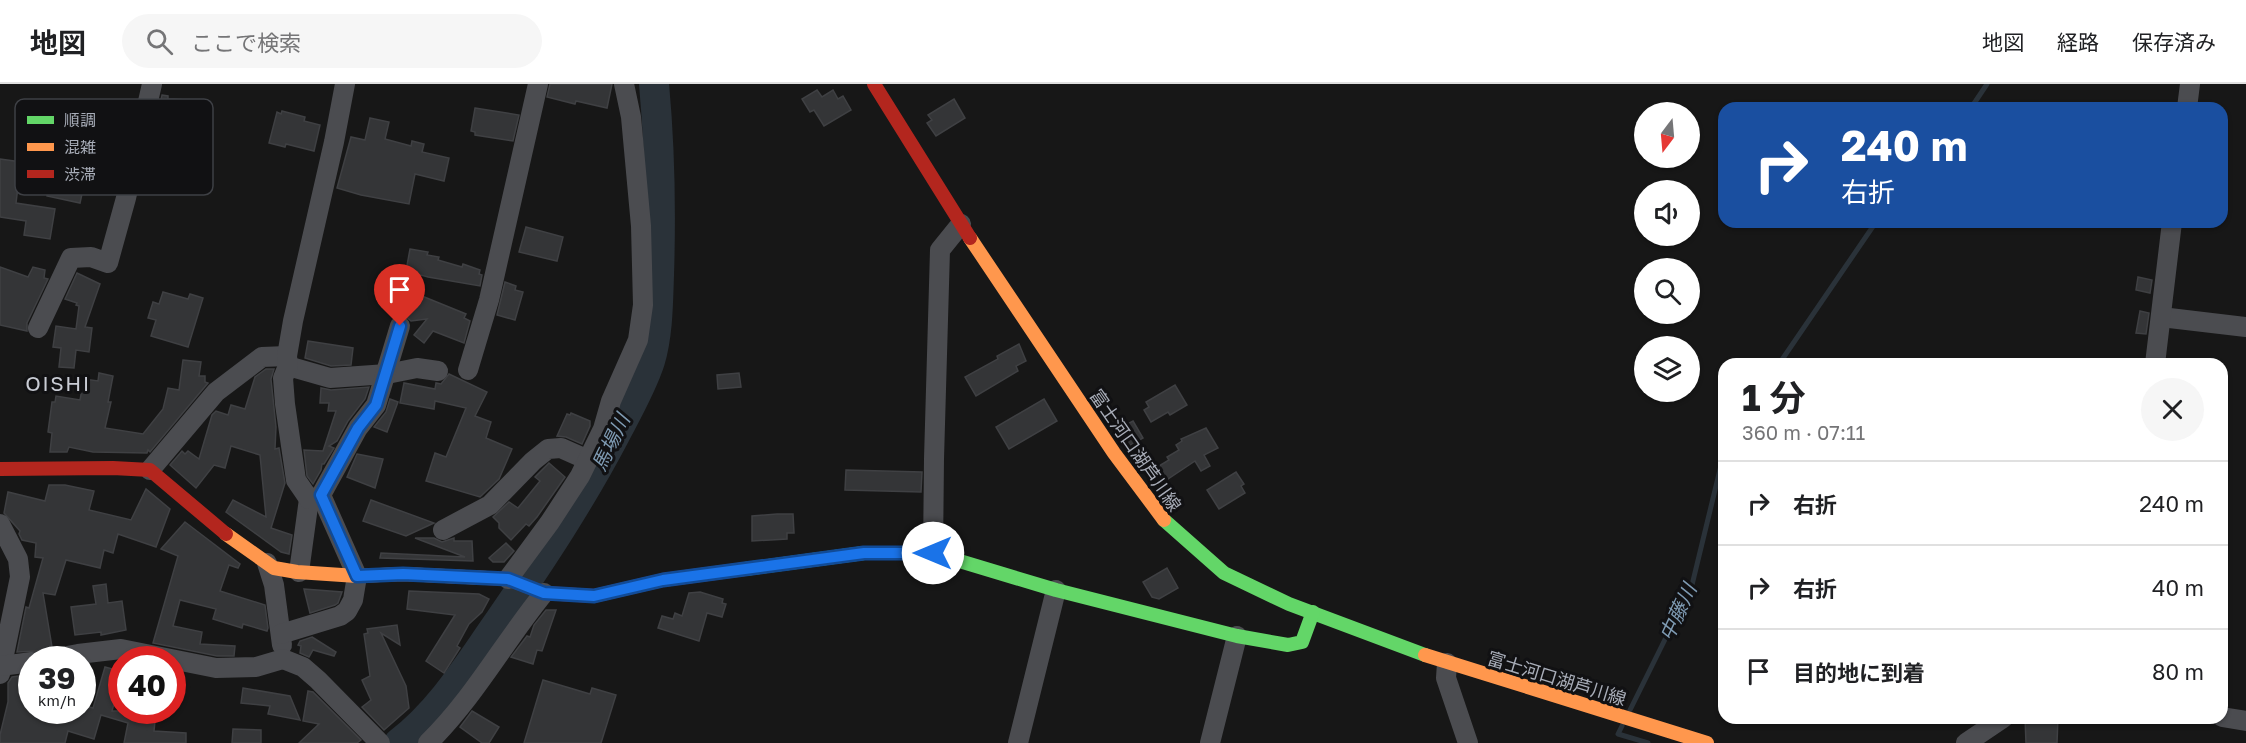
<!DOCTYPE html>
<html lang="ja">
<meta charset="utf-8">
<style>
:root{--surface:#fff;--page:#f6f6f6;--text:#202124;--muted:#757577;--line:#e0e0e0}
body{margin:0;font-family:"Golos Text","Noto Sans JP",sans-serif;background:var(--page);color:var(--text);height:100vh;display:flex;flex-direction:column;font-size:22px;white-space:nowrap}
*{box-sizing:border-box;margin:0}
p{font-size:20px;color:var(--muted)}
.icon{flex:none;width:33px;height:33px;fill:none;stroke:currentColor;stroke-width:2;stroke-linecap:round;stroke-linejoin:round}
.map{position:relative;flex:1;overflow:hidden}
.panel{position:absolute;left:1718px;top:274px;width:510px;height:366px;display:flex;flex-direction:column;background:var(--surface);border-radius:18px;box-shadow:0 2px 4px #0004}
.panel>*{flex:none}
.hud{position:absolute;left:1718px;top:18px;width:510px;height:126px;border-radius:18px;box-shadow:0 2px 4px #0004;background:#1a4fa0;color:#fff;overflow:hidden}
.needle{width:39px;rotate:196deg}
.controls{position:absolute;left:1634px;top:18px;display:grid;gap:12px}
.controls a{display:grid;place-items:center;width:66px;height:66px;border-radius:50%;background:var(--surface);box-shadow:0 2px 4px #0004;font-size:30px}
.speed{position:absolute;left:18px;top:562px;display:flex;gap:12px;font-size:30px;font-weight:700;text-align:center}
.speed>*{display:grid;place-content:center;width:78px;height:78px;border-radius:50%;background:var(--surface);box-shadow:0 2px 4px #0004;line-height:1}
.speed small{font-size:15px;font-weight:400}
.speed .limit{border:9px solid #d22;background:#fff;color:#111}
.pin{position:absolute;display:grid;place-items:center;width:51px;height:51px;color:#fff;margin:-62px -26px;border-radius:50% 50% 50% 0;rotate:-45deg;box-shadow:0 0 6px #0007}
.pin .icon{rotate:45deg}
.me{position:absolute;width:66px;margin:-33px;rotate:270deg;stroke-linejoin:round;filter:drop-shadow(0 0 4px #0008)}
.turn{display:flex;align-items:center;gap:21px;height:126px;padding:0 24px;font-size:27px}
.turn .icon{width:78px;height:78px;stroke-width:2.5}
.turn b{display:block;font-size:42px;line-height:51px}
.round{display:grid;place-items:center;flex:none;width:63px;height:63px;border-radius:32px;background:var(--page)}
.headline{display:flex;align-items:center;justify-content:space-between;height:102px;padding:0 24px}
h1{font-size:36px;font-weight:700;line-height:45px}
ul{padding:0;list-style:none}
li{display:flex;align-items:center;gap:18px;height:84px;padding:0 24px;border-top:2px solid var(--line)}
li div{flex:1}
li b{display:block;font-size:22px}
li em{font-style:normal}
header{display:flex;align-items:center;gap:36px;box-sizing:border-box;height:84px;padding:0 30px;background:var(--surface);border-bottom:2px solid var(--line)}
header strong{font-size:28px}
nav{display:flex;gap:33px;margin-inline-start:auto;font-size:21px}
.search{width:420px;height:54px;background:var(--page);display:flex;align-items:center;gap:15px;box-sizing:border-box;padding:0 21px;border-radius:33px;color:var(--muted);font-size:22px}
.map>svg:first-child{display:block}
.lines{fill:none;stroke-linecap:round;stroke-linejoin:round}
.stream{stroke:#2a3239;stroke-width:5}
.river{stroke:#2a3239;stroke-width:30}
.building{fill:#343537;stroke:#3f4043;stroke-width:1.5}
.street{stroke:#4b4c50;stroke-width:20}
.fast{stroke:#63d668;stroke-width:14}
.slow{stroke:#ff974d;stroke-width:14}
.jam{stroke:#b3261e;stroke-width:14}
.route-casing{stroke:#114b97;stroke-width:15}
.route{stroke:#1a73e8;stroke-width:10}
.labels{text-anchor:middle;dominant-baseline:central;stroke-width:6;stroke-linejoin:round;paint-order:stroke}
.street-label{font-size:18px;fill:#a8adb8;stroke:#111113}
.water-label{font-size:20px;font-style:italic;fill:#7f9bb3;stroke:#111113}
.quarter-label{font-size:21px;letter-spacing:1.5px;fill:#c9ccd4;stroke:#111113}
.key{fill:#111113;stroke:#3e4045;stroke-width:1.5}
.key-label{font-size:16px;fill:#a8adb8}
</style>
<header>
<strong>地図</strong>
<div class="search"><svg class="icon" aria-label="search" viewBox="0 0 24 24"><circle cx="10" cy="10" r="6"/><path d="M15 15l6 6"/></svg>ここで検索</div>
<nav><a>地図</a><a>経路</a><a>保存済み</a></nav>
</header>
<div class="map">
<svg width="2246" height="659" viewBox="0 0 2246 659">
<rect width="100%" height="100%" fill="#171717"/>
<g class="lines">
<g class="stream">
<polyline points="1971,24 1987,0"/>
<polyline points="1779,280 1876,138"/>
<polyline points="1630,626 1692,501 1724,369"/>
<polyline points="1622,642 1618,650 1648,659"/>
</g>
<path class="river" d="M399,659C442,626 469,580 500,536C541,476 581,416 615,351C627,328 642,302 650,277C658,250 658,219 659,191C661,127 660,64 654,0"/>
</g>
<g class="building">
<polygon points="550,0 612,0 607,24 576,17 575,20 547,13"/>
<polygon points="817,6 822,13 833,6 838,15 843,12 851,26 824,42 814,26 810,28 802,15"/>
<polygon points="162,11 168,12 168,15 187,16 186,36 157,34"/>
<polygon points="954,15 965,34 936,52 927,39 932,36 928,31"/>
<polygon points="475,24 519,31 513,57 475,51 475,48 471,47"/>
<polygon points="282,27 305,33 304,37 320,41 314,67 286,60 285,63 269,59 277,28 281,30"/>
<polygon points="370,34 389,38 385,55 411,62 412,57 424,60 422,68 449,74 444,97 415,90 409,120 361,111 337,104 351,53 365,56"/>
<polygon points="0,75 21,78 16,119 55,125 50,155 24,151 26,137 0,133"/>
<polygon points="54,82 67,85 65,92 85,96 80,119 47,112"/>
<polygon points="526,143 563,153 557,177 519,168"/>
<polygon points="410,165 428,168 427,171 439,173 438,176 462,183 463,180 480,186 479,190 482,191 480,202 428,193 406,187"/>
<polygon points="0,183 28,193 33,183 45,186 44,194 48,195 27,239 27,247 0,241"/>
<polygon points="77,189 100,200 85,243 92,244 89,268 76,266 74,284 59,283 61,264 53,263 56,242 76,245 79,222 76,221 77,219 65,215"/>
<polygon points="2138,193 2152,196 2150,209 2136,206"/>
<polygon points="505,198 516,202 515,206 523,208 515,236 497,231"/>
<polygon points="163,208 188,215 190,210 203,214 188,263 151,252 156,236 148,234 153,218 159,220"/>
<polygon points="417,210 466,230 464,234 470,237 464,259 433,247 424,259 414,251 427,235 411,237 404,231 395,232 393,218 402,217 402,212"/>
<polygon points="2140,227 2149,229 2146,250 2136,249"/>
<polygon points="308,257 353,264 351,281 331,282 305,274"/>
<polygon points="1019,260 1026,277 1016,282 1018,287 976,312 965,293 998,275 997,272"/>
<polygon points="183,276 201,278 199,292 205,292 205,298 208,299 150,368 148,366 147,369 93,368 69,363 67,368 50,368 52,349 48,348 52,318 55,318 56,312 80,316 84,295 98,297 99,289 113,292 108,318 111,318 105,344 143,350 163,325 168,304 179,306"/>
<polygon points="266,285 274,285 271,295 276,343 275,365 279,364 285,399 271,444 292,451 289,470 281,468 226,428 233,416 266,433 260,371 231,362 225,384 214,381 196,404 170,381 182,367 185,370 188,367 199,375 212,331 216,327 228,331 231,321 245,325 255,293"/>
<polygon points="739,289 741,303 718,305 717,291"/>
<polygon points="449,290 487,308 475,332 491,338 486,354 512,365 499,395 480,413 426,397 435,369 446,373 466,324 435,317 434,325 400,319 404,299 435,305 436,299 441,300"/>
<polygon points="1175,301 1187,321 1170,331 1168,328 1151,338 1144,326 1149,323 1146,318"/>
<polygon points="369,303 365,315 348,337 337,357 329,362 334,364 324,380 322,380 321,386 313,400 307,392 304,366 323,367 336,327 328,327 329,319 320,319 321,304 331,306"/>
<polygon points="390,315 398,318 387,348 374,343 386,328"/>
<polygon points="1044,315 1057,337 1009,365 996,343"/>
<polygon points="571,329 590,337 590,342 582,360 566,353 557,352 567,330 570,331"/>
<polygon points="1133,337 1143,354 1129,362 1118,345"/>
<polygon points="1206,344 1218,364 1204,371 1210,382 1201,387 1195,377 1159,401 1149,388 1169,376 1167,373 1179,366 1176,361 1182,357 1181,355"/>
<polygon points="357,370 383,375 375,404 347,393"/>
<polygon points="549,379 565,393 537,433 529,442 526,440 511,456 499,444 499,439 493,433 509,418 518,424 540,397 535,393"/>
<polygon points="846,386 922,388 921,408 845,406"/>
<polygon points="1236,388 1244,400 1241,402 1245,409 1219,425 1207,406"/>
<polygon points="49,401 65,401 94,407 89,426 131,436 146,405 170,425 156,463 118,450 113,469 104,466 100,484 66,476 55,511 43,509 52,563 37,567 17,568 26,523 29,524 43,474 35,473 36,459 22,456 19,450 20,447 4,429 8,408 45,417"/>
<polygon points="371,416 434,439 406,452 363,437"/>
<polygon points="777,430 793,430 794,449 787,449 787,455 752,457 752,432"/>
<polygon points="185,438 240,480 238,484 229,481 220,507 265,521 268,544 267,547 243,540 242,544 213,535 216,525 180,516 173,542 202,548 200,560 235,562 234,572 217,572 153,559 178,472 161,465"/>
<polygon points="415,454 434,454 442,458 454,454 454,457 472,457 473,477 380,474 381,469 465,473"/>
<polygon points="506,459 514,467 504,478 493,478 489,474"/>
<polygon points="1167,484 1178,504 1159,515 1152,513 1143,498"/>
<polygon points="106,500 108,519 122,517 126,546 101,551 101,548 75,551 71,523 96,520 93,502"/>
<polygon points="304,505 342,508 338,519 335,521 310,529"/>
<polygon points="409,507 479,510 489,515 482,528 469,540 457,562 460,564 444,589 426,577 455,531 407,525"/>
<polygon points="700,508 723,515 722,519 726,520 722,533 707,529 699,557 658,544 662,532 673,535 675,529 682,532 689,509"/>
<polygon points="546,526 556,526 542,567 537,566 533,580 511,573 527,552 530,553 534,541"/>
<polygon points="397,541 400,561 381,549 406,602 409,624 384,646 362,623 371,616 362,596 370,592 364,550 368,549 367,545"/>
<polygon points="312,553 336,568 334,572 313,566 309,573 300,569 301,562 298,561 300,557"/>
<polygon points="105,583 120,587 114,608 117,609 112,627 156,627 154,647 186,649 186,659 124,659 128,639 101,631 94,655 68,647 65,659 0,659 0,651 8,618 8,599 12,593 32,590 32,627 82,627 82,621 93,624"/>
<polygon points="543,596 590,610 592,604 616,611 601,659 524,659"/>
<polygon points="243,604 290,612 300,636 268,630 270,622 241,619"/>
<polygon points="308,607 313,608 361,656 357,659 299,659 319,640 303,637"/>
<polygon points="472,627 499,643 489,659 482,659 460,643"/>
<polygon points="2025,634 2058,634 2057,659 2026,659"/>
<polygon points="233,645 261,646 261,659 232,659"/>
</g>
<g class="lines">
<g class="street">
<polyline points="2187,24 2190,0"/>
<polyline points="2161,233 2246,243"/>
<polyline points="38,244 71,174 91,173 108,179 126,114 152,0"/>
<polyline points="2155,280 2172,138"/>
<polyline points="288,282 330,294 387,290 417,284 438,287"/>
<polyline points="468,286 489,216 538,0"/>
<polyline points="150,386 216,308 262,273 287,272"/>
<polyline points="321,411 358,344 376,321 400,242"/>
<polyline points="0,440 18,475 20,493 0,590"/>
<polyline points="443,446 490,421 533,377 548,365 561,364 588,376"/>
<polyline points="933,469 934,375 940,166 961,140"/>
<polyline points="267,479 274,501 282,561"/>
<polyline points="299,488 309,415"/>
<polyline points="508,495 550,438 580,392 603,345 611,317 638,256 643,221 641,142 631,33 624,0"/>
<polyline points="281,550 340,532 347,527 353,516 357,492 321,411 314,415 309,415 296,396 285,320 283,294 288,282 287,272 293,237 334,58 345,0"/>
<polyline points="45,576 78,570 121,565 216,584 256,583 283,575 303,583 318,596 380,659"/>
<polyline points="1447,579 1446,594 1468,659"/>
<polyline points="0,582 32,578"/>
<polyline points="2222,633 2246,637"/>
<path d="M428,659C474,614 504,558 544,509"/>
<polyline points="1018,659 1056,506"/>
<polyline points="1210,659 1237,552"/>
<polyline points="1966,659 2003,634"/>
</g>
<g class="fast">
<polyline points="1164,436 1224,489 1289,520 1425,571"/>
<polyline points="745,485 864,469 933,469 1056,506 1237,552 1288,561 1302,558 1313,528"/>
</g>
<g class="slow">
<polyline points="970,154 1114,369 1164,436"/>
<polyline points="226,450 274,484 297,488 357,492 403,490 487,494"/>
<polyline points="1425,571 1707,659"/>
</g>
<g class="jam">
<polyline points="874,0 970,154"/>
<polyline points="0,385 113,384 150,386 226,450"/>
<polyline points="487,494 508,495 544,509 594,512 663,496 745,485"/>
</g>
</g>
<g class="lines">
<g class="route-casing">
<polyline id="route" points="400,242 376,321 358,344 321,411 357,492 403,490 508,495 544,509 594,512 663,496 864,469 933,469"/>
</g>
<use href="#route" class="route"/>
</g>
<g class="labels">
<g class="street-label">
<text transform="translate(1136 366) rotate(55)">富士河口湖芦川線</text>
<text transform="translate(1557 594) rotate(17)">富士河口湖芦川線</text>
</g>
<g class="water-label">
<text transform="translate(610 358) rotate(-64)">馬場川</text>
<text transform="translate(1677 528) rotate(-65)">中藤川</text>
</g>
<g class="quarter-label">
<text x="58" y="299">OISHI</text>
</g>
</g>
<rect x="15" y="15" width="198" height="96" rx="9" class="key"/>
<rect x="27" y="32" width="27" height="8" fill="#63d668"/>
<rect x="27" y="59" width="27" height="8" fill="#ff974d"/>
<rect x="27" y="86" width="27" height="8" fill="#b3261e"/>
<g class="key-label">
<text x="64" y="42">順調</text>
<text x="64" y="69">混雑</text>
<text x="64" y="96">渋滞</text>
</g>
</svg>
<div class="controls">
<a><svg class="needle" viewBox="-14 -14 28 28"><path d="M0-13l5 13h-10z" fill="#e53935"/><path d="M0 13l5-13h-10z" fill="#757577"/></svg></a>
<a><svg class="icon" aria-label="sound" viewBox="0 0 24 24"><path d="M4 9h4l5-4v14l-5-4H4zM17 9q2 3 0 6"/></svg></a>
<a><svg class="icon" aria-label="search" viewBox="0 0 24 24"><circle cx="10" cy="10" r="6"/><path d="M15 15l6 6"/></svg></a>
<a><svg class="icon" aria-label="layers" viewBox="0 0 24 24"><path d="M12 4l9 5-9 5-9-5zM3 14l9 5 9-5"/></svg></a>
</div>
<div class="speed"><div>39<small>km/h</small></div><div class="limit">40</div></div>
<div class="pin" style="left:400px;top:242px;background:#d93025"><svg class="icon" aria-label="arrive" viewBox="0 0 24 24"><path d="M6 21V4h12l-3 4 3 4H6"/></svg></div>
<svg class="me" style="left:933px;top:469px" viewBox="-20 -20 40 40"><circle r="19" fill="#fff"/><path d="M0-13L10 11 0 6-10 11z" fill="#1a73e8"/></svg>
<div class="hud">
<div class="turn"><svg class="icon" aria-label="right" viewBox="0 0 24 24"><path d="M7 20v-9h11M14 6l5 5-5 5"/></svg><div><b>240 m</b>右折</div></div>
</div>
<section class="panel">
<div class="headline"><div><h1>1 分</h1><p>360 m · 07:11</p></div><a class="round"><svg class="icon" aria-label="close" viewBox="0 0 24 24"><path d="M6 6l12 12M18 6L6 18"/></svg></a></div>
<ul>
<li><svg class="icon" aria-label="right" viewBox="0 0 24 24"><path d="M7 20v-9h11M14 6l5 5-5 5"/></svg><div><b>右折</b></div><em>240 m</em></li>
<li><svg class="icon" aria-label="right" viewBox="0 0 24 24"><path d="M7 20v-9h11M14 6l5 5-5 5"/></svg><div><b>右折</b></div><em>40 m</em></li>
<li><svg class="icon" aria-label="arrive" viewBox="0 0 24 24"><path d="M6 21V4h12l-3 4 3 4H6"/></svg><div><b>目的地に到着</b></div><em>80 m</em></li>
</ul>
</section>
</div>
